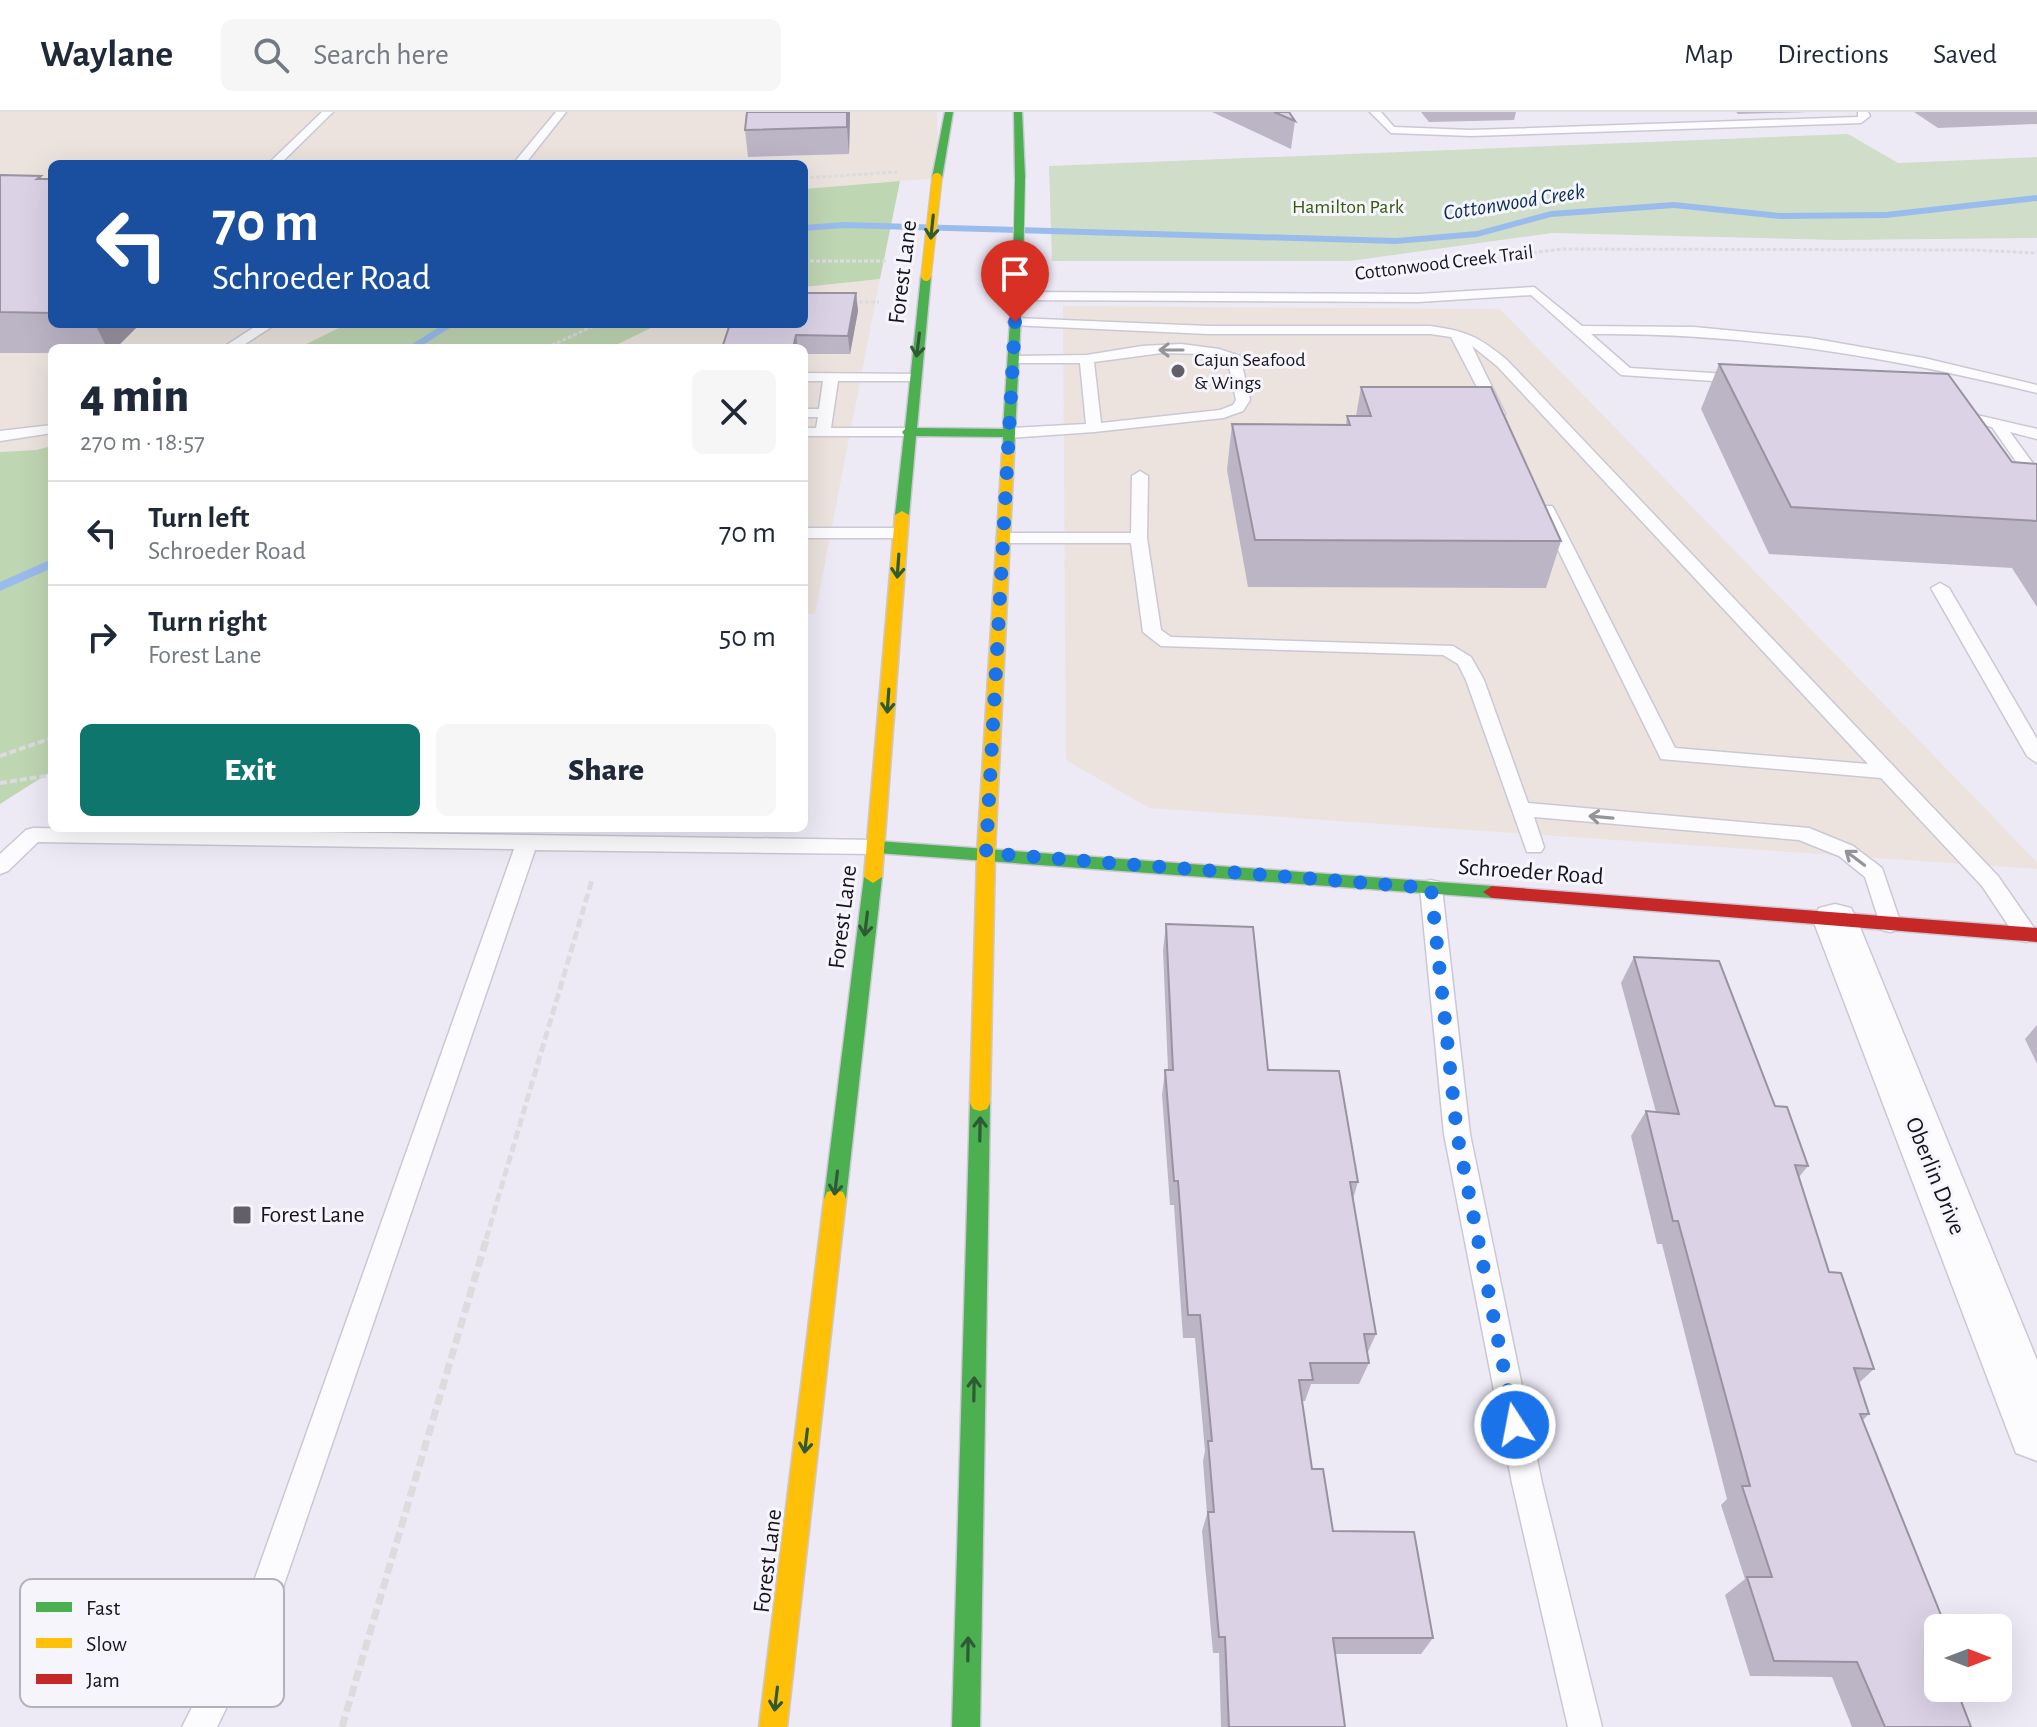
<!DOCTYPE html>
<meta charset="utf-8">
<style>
:root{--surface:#fff;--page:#f6f6f7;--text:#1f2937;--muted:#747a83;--line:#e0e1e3;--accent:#0f766e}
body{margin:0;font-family:"Alegreya Sans",sans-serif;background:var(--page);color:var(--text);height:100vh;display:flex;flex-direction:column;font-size:30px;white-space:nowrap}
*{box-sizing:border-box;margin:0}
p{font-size:26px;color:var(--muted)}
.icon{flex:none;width:44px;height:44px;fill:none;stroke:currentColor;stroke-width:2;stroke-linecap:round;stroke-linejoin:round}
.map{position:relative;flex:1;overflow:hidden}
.sheet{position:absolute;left:48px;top:232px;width:760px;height:488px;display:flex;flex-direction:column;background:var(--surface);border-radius:12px;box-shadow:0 8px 32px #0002}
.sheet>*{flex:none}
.hud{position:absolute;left:48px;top:48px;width:760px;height:168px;border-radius:12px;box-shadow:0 8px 32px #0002;background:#1a4fa0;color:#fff;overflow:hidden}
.needle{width:52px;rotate:90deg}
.controls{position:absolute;left:1924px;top:1502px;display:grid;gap:16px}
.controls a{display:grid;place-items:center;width:88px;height:88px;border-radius:12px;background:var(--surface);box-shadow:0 8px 32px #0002;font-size:40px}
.pin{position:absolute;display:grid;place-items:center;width:68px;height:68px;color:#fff;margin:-82px -34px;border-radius:50% 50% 50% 0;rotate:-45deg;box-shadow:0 0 8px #0007}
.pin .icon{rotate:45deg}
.me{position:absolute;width:88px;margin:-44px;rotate:349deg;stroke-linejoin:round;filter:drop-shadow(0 0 6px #0008)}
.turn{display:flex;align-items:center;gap:28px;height:168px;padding:0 32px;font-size:36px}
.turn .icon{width:104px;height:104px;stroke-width:2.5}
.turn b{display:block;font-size:56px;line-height:68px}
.round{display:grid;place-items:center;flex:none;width:84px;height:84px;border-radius:12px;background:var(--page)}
.overview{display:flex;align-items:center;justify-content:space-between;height:136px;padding:0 32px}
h1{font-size:48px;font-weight:800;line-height:60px}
.action{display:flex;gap:16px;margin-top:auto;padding:16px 32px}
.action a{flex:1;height:92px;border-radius:12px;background:var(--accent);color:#fff;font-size:32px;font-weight:800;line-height:92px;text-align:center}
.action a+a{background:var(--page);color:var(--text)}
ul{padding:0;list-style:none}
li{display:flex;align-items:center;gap:24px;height:104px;padding:0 32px;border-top:2px solid var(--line)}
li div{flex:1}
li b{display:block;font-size:30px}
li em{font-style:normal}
header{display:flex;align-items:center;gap:48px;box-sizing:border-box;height:112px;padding:0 40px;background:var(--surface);border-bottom:2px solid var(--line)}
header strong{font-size:38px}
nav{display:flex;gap:44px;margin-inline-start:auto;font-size:28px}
.search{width:560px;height:72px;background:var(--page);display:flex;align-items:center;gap:20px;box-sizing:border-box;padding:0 28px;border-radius:12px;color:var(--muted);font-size:30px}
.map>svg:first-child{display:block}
.commercial{fill:#ece3de}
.green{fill:#cfddc9}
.forest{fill:#bfd6b3}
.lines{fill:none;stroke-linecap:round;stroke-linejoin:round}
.stream{fill:#9abced;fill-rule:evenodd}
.lane-casing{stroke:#cbc8d4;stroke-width:3}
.street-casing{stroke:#cbc8d4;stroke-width:3}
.fast-casing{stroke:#cbc8d4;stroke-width:3}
.slow-casing{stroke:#cbc8d4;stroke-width:3}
.jam-casing{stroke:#cbc8d4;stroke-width:3}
.path-far3{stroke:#dcdcdf;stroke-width:3;stroke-dasharray:4 2;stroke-linecap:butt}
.path-far2{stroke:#dcdcdf;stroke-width:4;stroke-dasharray:7 3;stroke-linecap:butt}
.path-far1{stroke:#dcdcdf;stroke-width:5;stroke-dasharray:9 4;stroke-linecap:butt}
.path{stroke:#dcdcdf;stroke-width:7;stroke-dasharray:11 5;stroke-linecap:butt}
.lane{fill:#fcfcfe;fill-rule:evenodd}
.street{fill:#fcfcfe;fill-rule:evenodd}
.fast{fill:#4caf50;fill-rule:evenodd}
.slow{fill:#ffc107;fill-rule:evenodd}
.jam{fill:#c62828;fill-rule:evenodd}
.fast-bridge-casing{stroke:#cbc8d4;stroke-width:12;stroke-linecap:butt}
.slow-bridge-casing{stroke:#cbc8d4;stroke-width:12;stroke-linecap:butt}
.fast-bridge{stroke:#4caf50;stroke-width:10}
.slow-bridge{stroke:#ffc107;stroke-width:10}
.wall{fill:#bcb5c6}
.shaded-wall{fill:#9993a1}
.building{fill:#dbd2e6;stroke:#9993a1;stroke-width:2}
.oneway{stroke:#2f5a36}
.oneway2{stroke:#95949a}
.route{stroke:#1a73e8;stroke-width:14;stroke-dasharray:0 25.2}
.poi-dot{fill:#625f6b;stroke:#f6f5fc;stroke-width:3}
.labels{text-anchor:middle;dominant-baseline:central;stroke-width:6;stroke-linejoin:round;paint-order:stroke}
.far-park-label{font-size:20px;fill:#33590c;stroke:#f6f5fc}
.far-street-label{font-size:20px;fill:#171420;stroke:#f6f5fc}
.far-poi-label{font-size:20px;fill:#171420;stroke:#f6f5fc;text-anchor:start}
.far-water-label{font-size:22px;font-style:italic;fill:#092d55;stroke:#f6f5fc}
.street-label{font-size:24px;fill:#171420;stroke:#f6f5fc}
.poi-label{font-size:24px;fill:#171420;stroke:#f6f5fc;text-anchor:start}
.key{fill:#f6f5fc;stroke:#b3b2ba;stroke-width:2}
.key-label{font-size:22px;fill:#171420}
</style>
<header>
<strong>Waylane</strong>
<div class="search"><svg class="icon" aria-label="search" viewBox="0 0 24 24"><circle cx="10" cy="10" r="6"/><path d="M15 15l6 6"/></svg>Search here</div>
<nav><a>Map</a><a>Directions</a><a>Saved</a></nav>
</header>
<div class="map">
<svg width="2037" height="1615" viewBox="0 0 2037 1615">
<rect width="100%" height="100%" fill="#edeaf6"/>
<g class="commercial">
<polygon points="0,0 937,0 938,59 937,66 804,77 804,52 52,52 52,212 347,212 298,236 52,236 52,334 36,338 0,340"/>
<polygon points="880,167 815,502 804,502 804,236 610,236 659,212 804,212 804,175"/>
<polygon points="1063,194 1500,197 2037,750 2037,757 1149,696 1066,648"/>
</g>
<polygon class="green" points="1848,22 1898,51 2037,45 2037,126 1836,128 1552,121 1350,149 1052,149 1049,54"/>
<g class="forest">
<polygon points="900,69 880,167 804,175 804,77"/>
<polygon points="347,212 659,212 610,236 298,236"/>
<polygon points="52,334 52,659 0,692 0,340 36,338"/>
</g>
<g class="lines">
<g class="stream">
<polygon points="2037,83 2037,89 1886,106 1781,107 1674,96 1551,105 1477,125 1396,132 844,116 804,119 804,113 844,110 1396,126 1477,119 1551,99 1674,90 1781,101 1886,100"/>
<polygon points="444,212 456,212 418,236 406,236"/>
<polygon points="52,447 52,456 0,479 0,470"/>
</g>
<g class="lane-casing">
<g id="lane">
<polygon points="322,0 333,0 280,52 268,52"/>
<polygon points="556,0 566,0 525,52 513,52"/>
<polygon points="1370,0 1381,0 1394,15 1471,18 1858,5 1858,0 1868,0 1870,4 1861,11 1471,24 1391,21"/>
<path d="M1534,175L1582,214L1694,215L1810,226L1924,246L2037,273V281C1890,245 1743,220 1591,222L1630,256L1744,263L1751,267L1744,271L1621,263L1531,183L1418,190L1017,188L1010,184L1017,180L1418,182Z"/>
<path d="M1015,206L1208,214H1430C1466,219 1478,224 1507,248L1998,764L2034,816L2037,822L2034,828L2026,830L2018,828L1982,774L1881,666L1661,647L1538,397L1540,394H1552L1554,397L1675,636L1868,652L1497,254L1472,234L1505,302L1503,305L1498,306L1491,302L1451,225L1430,222H1208L1010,213L1008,210Z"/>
<polygon points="259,212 276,212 239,236 222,236"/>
<path d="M1181,232L1219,237L1240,244L1250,288L1243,299L1223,306L1094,320L1009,326L1001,321L1009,316L1086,312L1080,251H1013L1008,250V244L1087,243L1142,234ZM1162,241L1201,242L1228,249L1236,288L1233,293L1220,298L1101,311L1094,250Z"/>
<polygon points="804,261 920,262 922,265 915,269 838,269 831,316 908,316 915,320 908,324 804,324 804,316 816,316 818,305 804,305 804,297 819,297 823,269 804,269"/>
<polygon points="1951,297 2037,317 2037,327 2010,320 2037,357 2037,373 2031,371 1992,315 1946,304 1944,301"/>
<polygon points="52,313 52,321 0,329 0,319"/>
<polygon points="1140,359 1148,364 1147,426 1161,518 1171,525 1453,534 1471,545 1484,568 1528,691 1809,716 1853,734 1882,756 1901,812 1898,818 1890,820 1882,818 1865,765 1839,744 1799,728 1534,705 1544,735 1541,740 1527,740 1466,568 1458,552 1443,543 1161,534 1143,520 1131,431 1004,431 996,426 1004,421 1131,421 1132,364"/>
<polygon points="804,416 900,416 908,421 900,426 804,426"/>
<polygon points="1940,471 1949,476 2037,627 2037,651 2027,644 1931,476"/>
<polygon points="33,716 877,728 884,730 887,735 884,740 877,742 535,738 278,1490 217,1615 182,1615 249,1483 514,737 38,730 8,759 0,762 0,742 26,718"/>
<polygon points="1431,768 1439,770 1442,776 1470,1022 1542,1371 1602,1615 1568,1615 1512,1371 1444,1022 1420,776 1423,770"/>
</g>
</g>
<g class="street-casing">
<polygon id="street" points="1835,792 1851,796 1857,808 2037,1248 2037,1349 2016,1341 2008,1320 1813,808 1819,796"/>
</g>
<g class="fast-casing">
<g id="fast">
<polygon points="945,0 953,0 942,66 937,69 932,66"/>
<polygon points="1014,0 1022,0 1025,65 1020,68 1015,65"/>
<polygon points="926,161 931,164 917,316 1003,317 1013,163 1018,160 1023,163 1014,341 1004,344 1003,325 916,324 909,403 902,407 895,403 904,323 902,320 905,317 921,164"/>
<polygon points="877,729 1492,774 1501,780 1492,786 877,741 868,735"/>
<polygon points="873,759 882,765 846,1087 843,1094 835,1096 827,1094 824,1087 864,765"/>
<polygon points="980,983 987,985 990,991 980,1615 952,1615 970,991 973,985"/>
</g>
</g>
<g class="slow-casing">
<g id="slow">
<polygon points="1008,337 1014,341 995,741 990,991 987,997 980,999 973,997 970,991 977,741 1002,341"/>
<polygon points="902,399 909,403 882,765 873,771 864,765 895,403"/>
<polygon points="835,1078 843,1080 846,1087 787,1615 759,1615 824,1087 827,1080"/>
</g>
</g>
<g class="jam-casing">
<polygon id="jam" points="1492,774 2037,816 2037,830 1492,786 1483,780"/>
</g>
<g class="path-far3">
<polyline points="804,66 897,60"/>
<polyline points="1515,143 1562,137 1973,138 2037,141"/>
<polyline points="804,149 887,149"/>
<polyline points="853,190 879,190"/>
<polyline points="546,236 598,212"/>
</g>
<g class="path-far2">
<polyline points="0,644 52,626"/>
<polyline points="0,671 52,663"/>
</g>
<polyline class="path-far1" points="486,1127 592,768"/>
<polyline class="path" points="342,1615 487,1125"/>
<use href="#lane" class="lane"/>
<use href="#street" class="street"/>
<use href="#fast" class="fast"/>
<use href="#slow" class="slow"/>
<use href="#jam" class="jam"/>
<g class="fast-bridge-casing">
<polyline id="fast-bridge" points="1018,163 1020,65"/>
</g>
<g class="slow-bridge-casing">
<polyline id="slow-bridge" points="926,164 937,66"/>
</g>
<use href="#fast-bridge" class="fast-bridge"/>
<use href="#slow-bridge" class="slow-bridge"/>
</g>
<g class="wall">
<polygon points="747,0 850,0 849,42 748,45 745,18"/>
<polygon points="1212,0 1289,0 1295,9 1291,37"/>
<polygon points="1421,0 1516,0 1514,8 1429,10"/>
<polygon points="1736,0 1810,0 1738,2"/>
<polygon points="1914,0 2037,0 2037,12 1938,16"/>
<polygon points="0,63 41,64 42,67 52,67 52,212 140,212 116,236 52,236 52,241 0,241"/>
<polygon points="856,181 858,199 850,242 804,242 804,236 722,236"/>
<polygon points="1719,252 2012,350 2037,352 2037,495 2012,456 1769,442 1701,297"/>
<polygon points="1361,275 1561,429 1546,476 1248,475 1227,358 1232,312 1346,313 1347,304 1356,304"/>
<polygon points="1166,812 1268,958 1358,1070 1353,1087 1376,1222 1367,1242 1369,1251 1359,1272 1311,1272 1305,1289 1302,1289 1312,1357 1333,1419 1433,1526 1421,1542 1335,1542 1345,1615 1221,1615 1219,1541 1213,1541 1202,1419 1207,1402 1203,1349 1205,1339 1195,1226 1183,1226 1174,1093 1170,1093 1162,983 1165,958 1168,958 1163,838"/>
<polygon points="1634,845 1775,994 1808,1054 1799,1065 1829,1160 1874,1257 1859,1271 1869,1302 1862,1309 1943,1508 1933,1514 1971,1615 1852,1615 1832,1565 1750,1564 1725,1483 1745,1467 1721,1393 1727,1387 1662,1132 1657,1132 1631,1024 1646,999 1656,1000 1621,871"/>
<polygon points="2037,913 2037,952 2025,927"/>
</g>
<g class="shaded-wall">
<polygon points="847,0 850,0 849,42 847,15"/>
<polygon points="856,181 858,199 850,242 848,224"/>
<polygon points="95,212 140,212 116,236 107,236"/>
<polygon points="796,223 798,236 793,236"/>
</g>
<g class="building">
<polygon points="747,0 847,0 847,15 745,18"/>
<polygon points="1274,0 1289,0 1295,9"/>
<polygon points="0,63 41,64 37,67 52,67 52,201 0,200"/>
<polygon points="804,181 856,181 848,224 796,223 793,236 722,236 730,212 804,212"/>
<polygon points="1719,252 1948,262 2012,350 2037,352 2037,409 1791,395"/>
<polygon points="1361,275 1491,275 1561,429 1255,428 1232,312 1350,313 1347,304 1371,304"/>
<polygon points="1166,812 1253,815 1268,958 1339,959 1358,1070 1350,1070 1376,1222 1364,1222 1369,1251 1310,1251 1313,1268 1299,1268 1312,1357 1323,1357 1333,1419 1414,1420 1433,1526 1333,1526 1345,1615 1229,1615 1225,1525 1219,1525 1208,1400 1214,1400 1208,1329 1212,1329 1200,1203 1188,1203 1178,1069 1174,1069 1165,958 1173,958"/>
<polygon points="1634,845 1719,849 1775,994 1787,995 1808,1054 1795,1053 1829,1160 1841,1161 1874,1257 1854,1256 1869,1302 1860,1302 1943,1508 1931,1508 1938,1528 1938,1576 1956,1576 1971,1615 1885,1615 1857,1550 1774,1549 1747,1465 1772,1465 1742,1374 1750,1374 1678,1109 1673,1109 1646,999 1679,1002"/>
</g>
<defs><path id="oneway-shaft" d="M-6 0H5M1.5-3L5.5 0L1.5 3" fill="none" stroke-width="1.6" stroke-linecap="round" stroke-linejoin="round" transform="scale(2)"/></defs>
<g class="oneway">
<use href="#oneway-shaft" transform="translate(932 115) rotate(96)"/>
<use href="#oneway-shaft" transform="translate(918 233) rotate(97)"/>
<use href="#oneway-shaft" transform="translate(898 454) rotate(94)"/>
<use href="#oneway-shaft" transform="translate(888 589) rotate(94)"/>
<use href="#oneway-shaft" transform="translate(866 812) rotate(97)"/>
<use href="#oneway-shaft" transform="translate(980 1017) rotate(-89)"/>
<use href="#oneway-shaft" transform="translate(836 1071) rotate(97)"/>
<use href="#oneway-shaft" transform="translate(974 1277) rotate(-89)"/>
<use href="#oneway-shaft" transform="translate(806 1329) rotate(97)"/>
<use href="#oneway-shaft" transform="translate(968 1537) rotate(-89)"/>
<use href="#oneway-shaft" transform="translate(776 1587) rotate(97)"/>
</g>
<g class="oneway2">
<use href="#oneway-shaft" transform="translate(1171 238) rotate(-180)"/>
<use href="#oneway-shaft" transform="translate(1601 705) rotate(-175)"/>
<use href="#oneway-shaft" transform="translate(1855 746) rotate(-143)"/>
</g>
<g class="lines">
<polyline class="route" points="1015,210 986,741 1431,776 1457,1022 1515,1313"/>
</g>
<g class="poi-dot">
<circle cx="1178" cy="259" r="8"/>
<rect x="232" y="1093" width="20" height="20" rx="4"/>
</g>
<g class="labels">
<g class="far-park-label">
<text x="1348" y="95">Hamilton Park</text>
</g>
<g class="far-street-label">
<text transform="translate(1444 151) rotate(-7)">Cottonwood Creek Trail</text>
</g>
<g class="far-poi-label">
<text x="1194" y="248">Cajun Seafood<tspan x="1194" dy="23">&amp; Wings</tspan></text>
</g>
<g class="far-water-label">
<text transform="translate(1514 90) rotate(-9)">Cottonwood Creek</text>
</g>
<g class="street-label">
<text transform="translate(903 160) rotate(-83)">Forest Lane</text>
<text transform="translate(1531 760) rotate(4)">Schroeder Road</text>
<text transform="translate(843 805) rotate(-83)">Forest Lane</text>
<text transform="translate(1935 1064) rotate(68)">Oberlin Drive</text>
<text transform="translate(768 1449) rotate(-83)">Forest Lane</text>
</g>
<g class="poi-label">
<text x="260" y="1103">Forest Lane</text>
</g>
</g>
<rect x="20" y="1467" width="264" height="128" rx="12" class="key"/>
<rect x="36" y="1490" width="36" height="10" fill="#4caf50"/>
<rect x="36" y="1526" width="36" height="10" fill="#ffc107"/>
<rect x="36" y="1562" width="36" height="10" fill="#c62828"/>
<g class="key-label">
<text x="86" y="1503">Fast</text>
<text x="86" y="1539">Slow</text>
<text x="86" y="1575">Jam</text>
</g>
</svg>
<div class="controls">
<a><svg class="needle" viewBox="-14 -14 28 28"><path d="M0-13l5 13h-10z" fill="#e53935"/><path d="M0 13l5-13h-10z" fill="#747a83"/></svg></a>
</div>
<div class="pin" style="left:1015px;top:210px;background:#d93025"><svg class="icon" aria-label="arrive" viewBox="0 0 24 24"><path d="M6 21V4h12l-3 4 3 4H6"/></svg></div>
<svg class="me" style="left:1515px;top:1313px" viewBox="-20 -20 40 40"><circle r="17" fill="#1a73e8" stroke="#fff" stroke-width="3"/><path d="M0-11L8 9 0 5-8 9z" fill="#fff"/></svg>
<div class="hud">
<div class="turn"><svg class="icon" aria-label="left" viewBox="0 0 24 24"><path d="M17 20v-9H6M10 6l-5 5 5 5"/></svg><div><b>70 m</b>Schroeder Road</div></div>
</div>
<section class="sheet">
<div class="overview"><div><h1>4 min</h1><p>270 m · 18:57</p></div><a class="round"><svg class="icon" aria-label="close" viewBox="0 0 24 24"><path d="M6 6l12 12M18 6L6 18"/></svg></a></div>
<ul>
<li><svg class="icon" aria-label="left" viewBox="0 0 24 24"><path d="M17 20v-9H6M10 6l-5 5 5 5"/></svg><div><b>Turn left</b><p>Schroeder Road</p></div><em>70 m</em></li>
<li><svg class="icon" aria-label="right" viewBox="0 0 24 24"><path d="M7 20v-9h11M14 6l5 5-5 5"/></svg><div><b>Turn right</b><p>Forest Lane</p></div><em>50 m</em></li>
</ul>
<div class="action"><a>Exit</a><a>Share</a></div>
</section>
</div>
